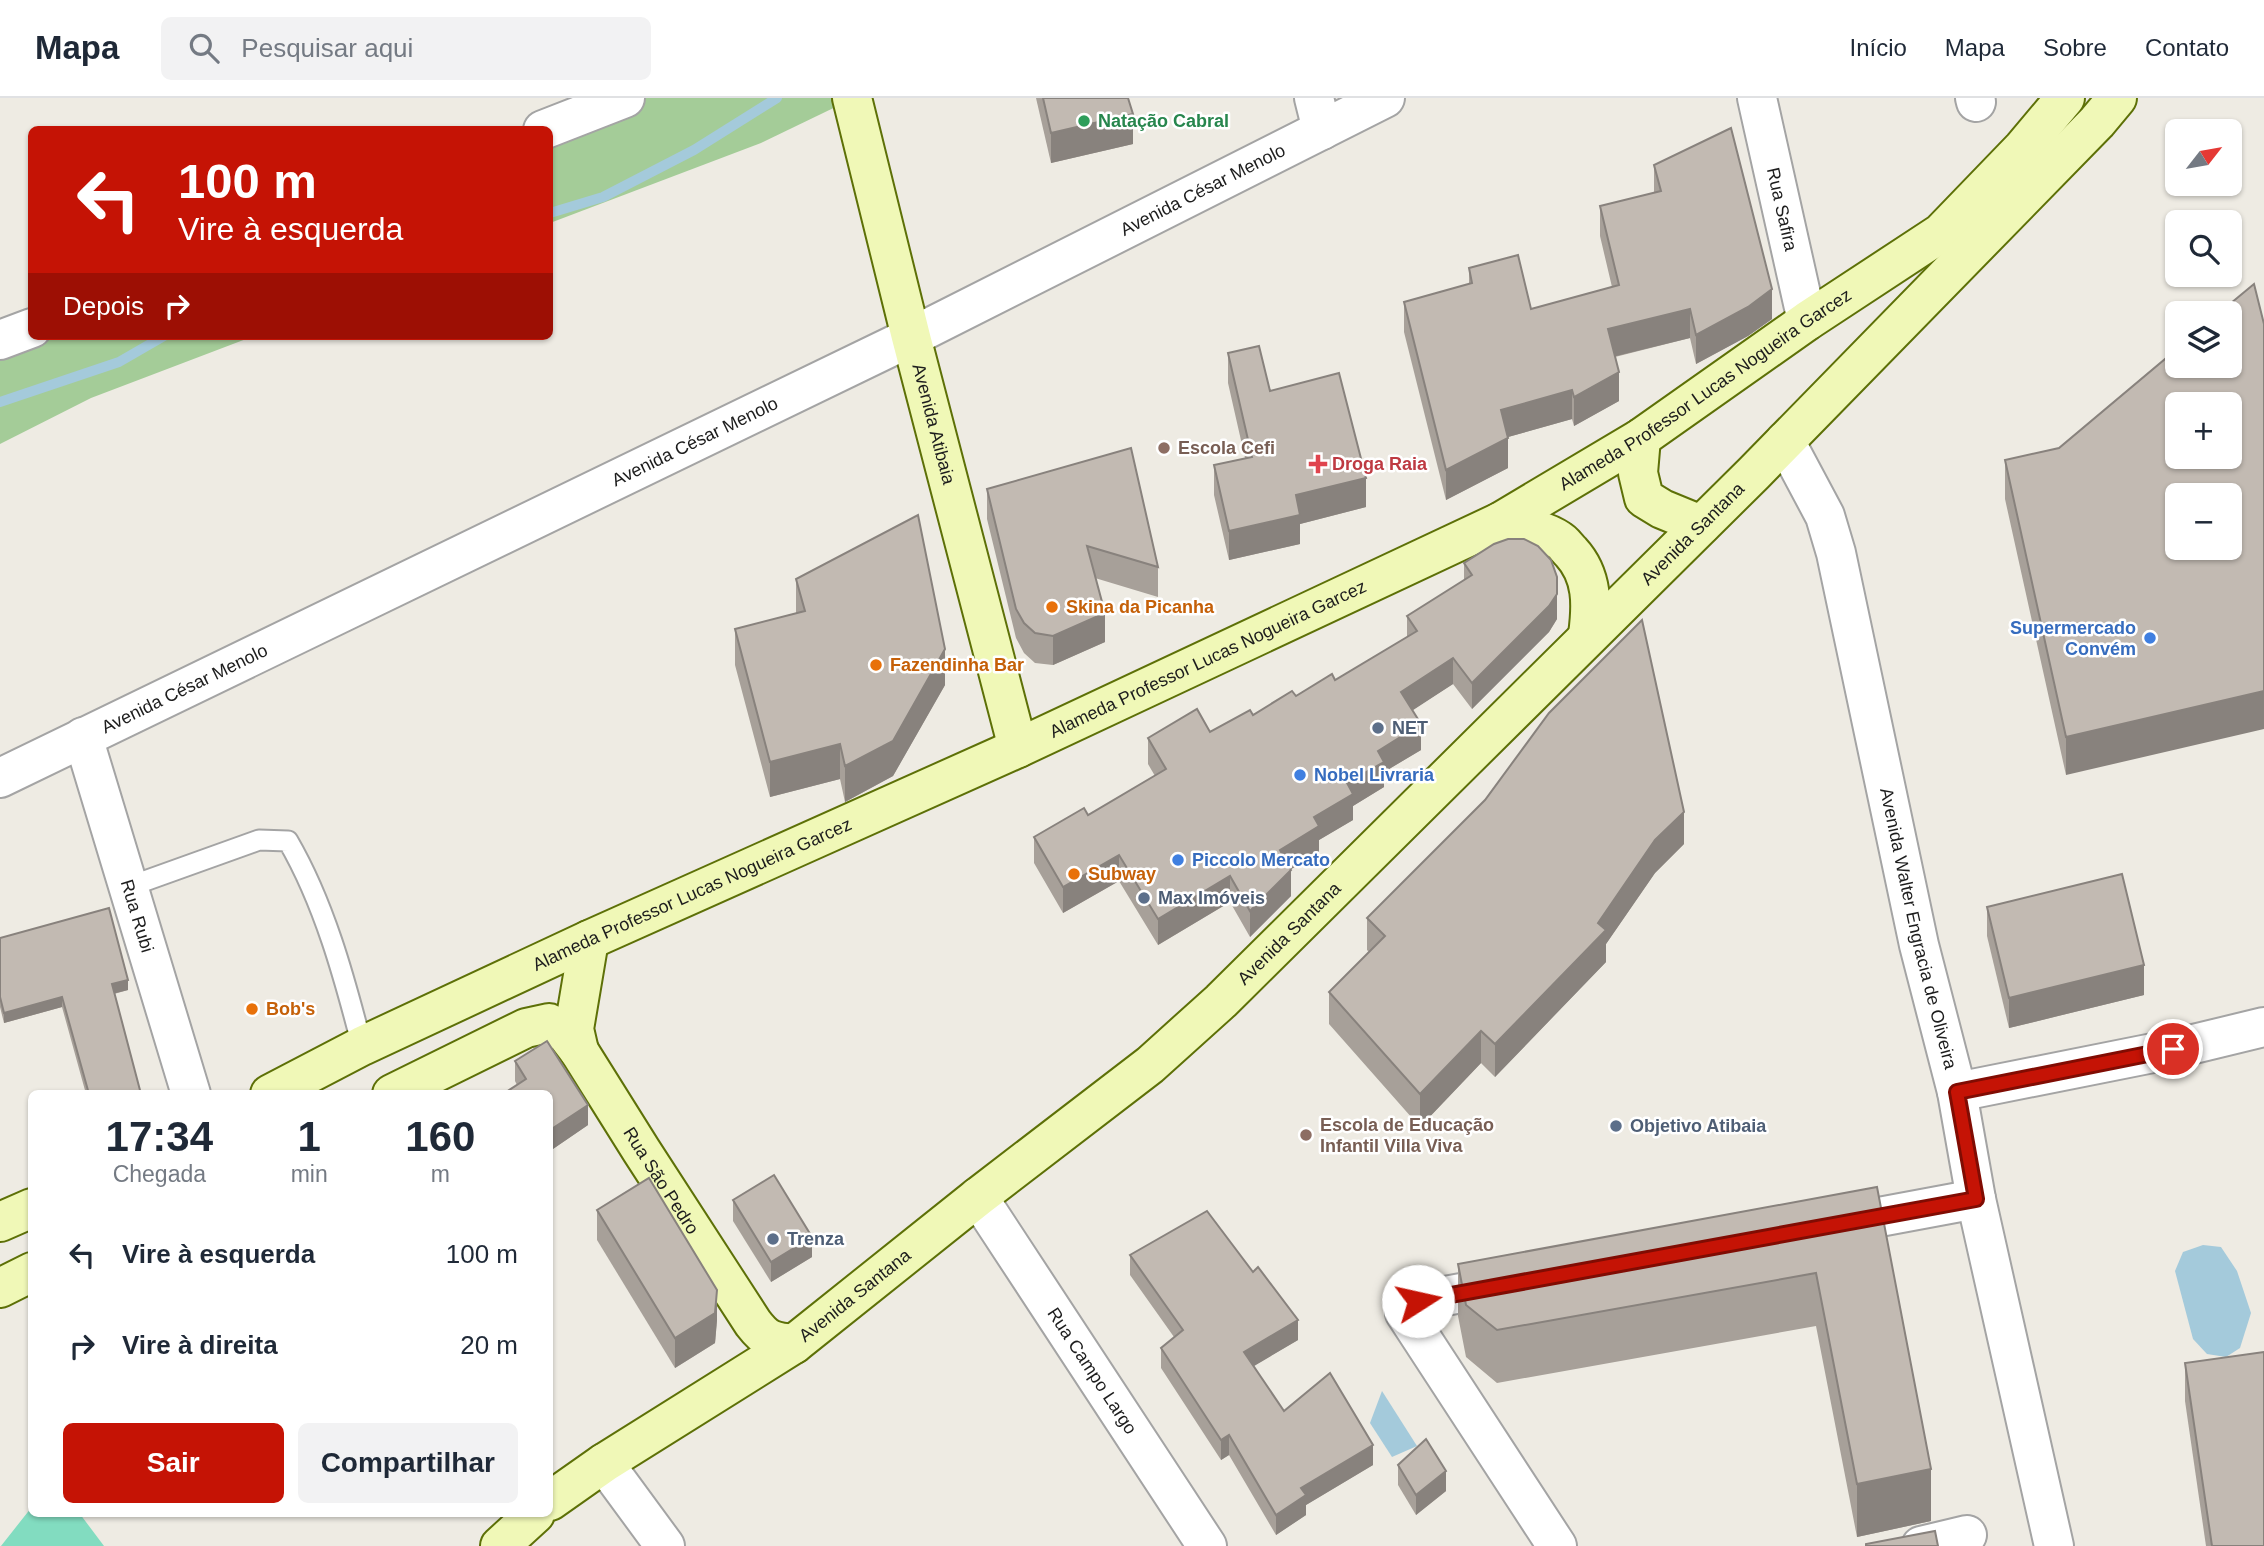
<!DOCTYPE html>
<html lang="pt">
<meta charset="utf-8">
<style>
:root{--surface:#fff;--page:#f2f2f3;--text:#1f2937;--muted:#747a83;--line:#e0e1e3;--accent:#c51305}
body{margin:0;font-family:Arial,sans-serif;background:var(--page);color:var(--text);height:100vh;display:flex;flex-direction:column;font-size:26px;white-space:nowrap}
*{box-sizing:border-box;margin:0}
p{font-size:23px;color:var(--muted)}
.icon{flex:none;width:38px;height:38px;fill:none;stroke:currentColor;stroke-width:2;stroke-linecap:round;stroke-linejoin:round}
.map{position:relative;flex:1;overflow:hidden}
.details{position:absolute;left:28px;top:992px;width:525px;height:427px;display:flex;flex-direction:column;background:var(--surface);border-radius:10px;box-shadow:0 2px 5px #0004}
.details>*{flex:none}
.guide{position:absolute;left:28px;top:28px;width:525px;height:214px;border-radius:10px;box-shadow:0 2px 5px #0004;background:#c51305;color:#fff;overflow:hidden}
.needle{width:46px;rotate:59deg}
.tools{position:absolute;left:2165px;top:21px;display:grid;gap:14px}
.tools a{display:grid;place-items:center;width:77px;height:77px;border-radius:10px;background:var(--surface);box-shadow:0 2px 5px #0004;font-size:35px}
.pin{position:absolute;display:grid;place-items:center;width:60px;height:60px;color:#fff;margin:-30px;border:4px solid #fff;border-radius:50%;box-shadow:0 2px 7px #0007}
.me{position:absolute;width:77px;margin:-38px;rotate:80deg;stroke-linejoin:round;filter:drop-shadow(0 0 5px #0008)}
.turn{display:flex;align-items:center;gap:24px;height:147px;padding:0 35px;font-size:32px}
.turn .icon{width:91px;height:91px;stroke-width:2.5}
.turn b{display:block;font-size:49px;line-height:60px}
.then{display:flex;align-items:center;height:66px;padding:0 35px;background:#0003;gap:14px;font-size:26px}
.eta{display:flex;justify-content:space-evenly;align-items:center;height:119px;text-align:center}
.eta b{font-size:42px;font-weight:700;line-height:49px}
.button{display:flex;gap:14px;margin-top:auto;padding:14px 35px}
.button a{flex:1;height:80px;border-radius:10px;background:var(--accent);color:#fff;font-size:28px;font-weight:700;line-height:80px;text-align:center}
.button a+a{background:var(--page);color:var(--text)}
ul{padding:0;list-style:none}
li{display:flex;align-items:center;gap:21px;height:91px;padding:0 35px}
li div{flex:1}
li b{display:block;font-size:26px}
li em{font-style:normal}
header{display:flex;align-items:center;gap:42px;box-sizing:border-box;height:98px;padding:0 35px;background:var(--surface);border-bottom:2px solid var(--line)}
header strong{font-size:33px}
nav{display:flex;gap:38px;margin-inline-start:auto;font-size:24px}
.search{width:490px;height:63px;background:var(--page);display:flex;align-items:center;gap:18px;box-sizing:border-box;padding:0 24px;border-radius:10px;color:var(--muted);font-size:26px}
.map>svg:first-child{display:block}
.forest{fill:#a4cc98}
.pitch{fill:#82dcc0}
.water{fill:#a4cadb}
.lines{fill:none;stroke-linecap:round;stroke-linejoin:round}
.stream{stroke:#a4cadb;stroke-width:10}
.lane-casing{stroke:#a4a4a4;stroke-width:23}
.street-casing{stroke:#a4a4a4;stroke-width:42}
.secondary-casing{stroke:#5d7007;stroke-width:42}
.lane{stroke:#fff;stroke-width:19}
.street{stroke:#fff;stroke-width:38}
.secondary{stroke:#f0f8b7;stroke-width:38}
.wall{fill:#a7a099}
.shaded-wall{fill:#88827d}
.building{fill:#c2bab2;stroke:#88827d;stroke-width:2;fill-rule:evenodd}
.route-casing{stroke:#800c03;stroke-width:18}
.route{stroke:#c51305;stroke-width:12}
.leisure-dot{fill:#2e9e5b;stroke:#fff;stroke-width:2.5}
.education-dot{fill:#8d6e63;stroke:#fff;stroke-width:2.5}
.health-dot{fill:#e0444e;stroke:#fff;stroke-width:2.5}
.food-dot{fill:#e8710a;stroke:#fff;stroke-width:2.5}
.shop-dot{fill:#3f7fe0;stroke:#fff;stroke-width:2.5}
.service-dot{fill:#5c6f8a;stroke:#fff;stroke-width:2.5}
.labels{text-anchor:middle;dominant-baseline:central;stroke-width:5;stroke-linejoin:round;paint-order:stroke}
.leisure-label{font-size:18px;font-weight:bold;fill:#27864d;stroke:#fff;text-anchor:start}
.street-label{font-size:18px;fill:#1d1d1d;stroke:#fff}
.education-label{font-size:18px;font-weight:bold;fill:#785e54;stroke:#fff;text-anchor:start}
.health-label{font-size:18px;font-weight:bold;fill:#be3a42;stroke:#fff;text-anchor:start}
.food-label{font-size:18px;font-weight:bold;fill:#c56008;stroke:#fff;text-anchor:start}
.shop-label{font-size:18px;font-weight:bold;fill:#366cbe;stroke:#fff;text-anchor:start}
.service-label{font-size:18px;font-weight:bold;fill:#4e5e75;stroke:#fff;text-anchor:start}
</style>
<header>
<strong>Mapa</strong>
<div class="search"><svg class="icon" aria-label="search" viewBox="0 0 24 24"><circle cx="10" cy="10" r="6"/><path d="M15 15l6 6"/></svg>Pesquisar aqui</div>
<nav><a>Início</a><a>Mapa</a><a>Sobre</a><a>Contato</a></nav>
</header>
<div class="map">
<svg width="2264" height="1448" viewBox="0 0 2264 1448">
<rect width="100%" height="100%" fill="#eeebe3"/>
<g class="forest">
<polygon points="632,0 847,0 848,3 761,45 550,125 549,31"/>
<polygon points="32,238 254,238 91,300 0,346 0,242"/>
</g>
<polygon class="pitch" points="31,1410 32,1416 80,1416 104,1448 1,1448"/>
<g class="water">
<polygon points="2203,1147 2221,1149 2237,1173 2251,1215 2240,1250 2226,1259 2207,1256 2193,1241 2175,1173 2183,1154"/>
<polygon points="1382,1293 1417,1348 1392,1359 1370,1325"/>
</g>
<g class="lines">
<g class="stream">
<polyline points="550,115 603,99 694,52 777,0"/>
<polyline points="0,304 119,264 164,238"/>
</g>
<g class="lane-casing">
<path id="lane" d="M128,789L259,742L288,743C324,805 344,878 362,948"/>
</g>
<g class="street-casing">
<g id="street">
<polyline points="1314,0 1322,32"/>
<path id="s1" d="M1757,0L1807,223"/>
<polyline points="1975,0 1976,4"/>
<polyline points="543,32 625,0"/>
<polyline points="0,242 32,230"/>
<path id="s2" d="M1785,343L1825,418L1836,455L1919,847L1957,994L1976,1101L2054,1448"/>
<path id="s3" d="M83,639L191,996"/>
<path id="s4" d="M0,680L911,239L1385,0"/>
<polyline points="1957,994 2173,951 2264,929"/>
<path id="s5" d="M978,1099L1207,1448"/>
<polyline points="1831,1128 1976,1101"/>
<polyline points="1510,1186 1418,1203 1405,1215 1557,1448"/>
<polyline points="604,1365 665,1448"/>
<polyline points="1921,1448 1967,1437"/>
</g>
</g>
<g class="secondary-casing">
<g id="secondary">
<path id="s6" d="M852,0L911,239L1018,650"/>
<polyline points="1641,340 1638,375 1644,400 1662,411 1701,427"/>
<path d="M1500,424C1519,428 1543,431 1559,442C1563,444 1567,450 1571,454C1593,478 1592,507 1588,537"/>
<polyline points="579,953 574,931 589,842"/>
<path id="s7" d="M270,996L362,948L589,842L1018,650L1500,424L1641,340L1807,223L1941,135L2023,50L2065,0"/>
<path id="s8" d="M392,996L526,930L549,925L566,936L579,953L641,1052L753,1225C766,1242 772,1244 794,1246"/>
<polyline points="0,1124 32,1110"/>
<polyline points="0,1190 32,1174"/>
<path id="s9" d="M550,1403L604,1365L794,1246L978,1099L1150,967L1221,903L1754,375L2097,24L2117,0"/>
<polyline points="500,1448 535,1416"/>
</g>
</g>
<use href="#lane" class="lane"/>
<use href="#street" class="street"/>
<use href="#secondary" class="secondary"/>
</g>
<g class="wall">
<polygon points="1036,0 1128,0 1133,46 1051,65"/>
<polygon points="1654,67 1772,221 1748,238 1696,266 1690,240 1615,259 1619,303 1574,328 1572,321 1508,339 1508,370 1446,402 1404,234 1404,204 1469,186 1469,170 1531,211 1612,189 1600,138 1600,108 1654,95"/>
<polygon points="2264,226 2066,677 2005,401 2005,362 2059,350"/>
<polygon points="1228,255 1270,293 1366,409 1300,426 1300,446 1229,462 1214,397 1214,367 1245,360 1228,285"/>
<polygon points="987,391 1158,469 1158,499 1095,480 1105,544 1053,567 1035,565 1024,555 1016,540 987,421"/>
<polygon points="1464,465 1557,521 1549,534 1472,611 1453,586 1412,612 1421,652 1384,674 1384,689 1353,708 1353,722 1319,742 1319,754 1291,771 1291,798 1250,839 1230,804 1158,847 1119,783 1063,815 1034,765 1034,739 1088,717 1155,678 1148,666 1148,640 1210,634 1335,582 1407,539 1407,518 1464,482"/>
<polygon points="796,481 945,587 893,678 845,704 840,681 770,699 735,567 735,531 796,515"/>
<polygon points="1684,746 1655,775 1606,846 1606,864 1495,979 1481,965 1420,1029 1329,926 1329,894 1369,854 1367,852 1367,820"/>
<polygon points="1987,809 2144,897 2009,930 1987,838"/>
<polygon points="0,840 128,892 114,896 141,996 86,996 62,909 4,925 0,909"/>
<polygon points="515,963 588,1027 550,1053 550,996 517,987 515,983"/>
<polygon points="1877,1089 1931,1423 1857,1439 1816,1228 1497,1285 1466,1259 1458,1218 1458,1166"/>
<polygon points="733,1102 812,1159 771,1184 733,1123"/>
<polygon points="597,1112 717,1222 715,1245 675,1270 597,1142"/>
<polygon points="1130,1157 1298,1242 1253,1268 1284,1313 1373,1367 1306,1407 1306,1417 1276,1437 1229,1357 1221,1362 1161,1270 1161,1250 1174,1239 1130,1177"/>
<polygon points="2185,1265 2264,1448 2206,1448 2185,1303"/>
<polygon points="1398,1367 1446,1393 1416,1417 1398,1387"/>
</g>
<g class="shaded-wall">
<polygon points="1133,16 1133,46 1051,65 1051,35"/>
<polygon points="1772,191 1772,221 1748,238 1696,266 1696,237"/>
<polygon points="1690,211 1690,240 1608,260 1608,231"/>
<polygon points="1619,274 1619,303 1574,328 1574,299"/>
<polygon points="1572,292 1572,321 1501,341 1501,312"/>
<polygon points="1508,340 1508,370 1446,402 1446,372"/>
<polygon points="1366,380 1366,409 1300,426 1300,446 1229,462 1229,433 1296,397"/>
<polygon points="1557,479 1557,521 1549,534 1472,611 1472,585"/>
<polygon points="1105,515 1105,544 1053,567 1053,538"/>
<polygon points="945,551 945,587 893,678 845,704 845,668"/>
<polygon points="1453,560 1453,586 1401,620 1401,594"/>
<polygon points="2264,593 2264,631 2066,677 2066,639"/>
<polygon points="1421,626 1421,652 1384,674 1384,689 1353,708 1353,722 1319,742 1319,754 1280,778 1280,752 1314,719 1378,653"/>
<polygon points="840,646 840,681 770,699 770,664"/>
<polygon points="1684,714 1684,746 1655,775 1606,846 1606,864 1495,979 1495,946 1598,825 1655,742"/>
<polygon points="1119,757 1119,783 1063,815 1063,789"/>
<polygon points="1291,772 1291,798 1250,839 1250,813"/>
<polygon points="1230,778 1230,804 1158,847 1158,821"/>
<polygon points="2144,867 2144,897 2009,930 2009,900"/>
<polygon points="128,882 128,892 112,896 112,886"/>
<polygon points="62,899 62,909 4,925 4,915"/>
<polygon points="1481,933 1481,965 1420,1029 1420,996"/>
<polygon points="588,1007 588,1027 550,1053 550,1032"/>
<polygon points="812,1139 812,1159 771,1184 771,1164"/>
<polygon points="717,1192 717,1222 715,1245 675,1270 675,1240"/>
<polygon points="1298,1222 1298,1242 1244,1274 1244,1254"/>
<polygon points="1229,1337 1229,1357 1221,1362 1221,1342"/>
<polygon points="1373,1347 1373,1367 1306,1407 1306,1417 1276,1437 1276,1417 1301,1390"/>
<polygon points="1931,1371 1931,1423 1857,1439 1857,1386"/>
<polygon points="1446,1373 1446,1393 1416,1417 1416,1397"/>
</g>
<g class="building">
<polygon points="1043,0 1128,0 1133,16 1051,35"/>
<polygon points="1731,30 1772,191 1748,209 1696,237 1690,211 1608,231 1619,274 1574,299 1572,292 1501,312 1508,340 1446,372 1404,204 1472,185 1469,170 1518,157 1531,211 1619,187 1600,108 1661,93 1654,67"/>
<path d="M2254,186L2264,226V593L2066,639L2005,362L2059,350L2177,251V268H2230V215H2219ZM2177,306H2230V359H2177ZM2177,397H2230V450H2177Z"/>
<polygon points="1259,248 1270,293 1339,275 1366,380 1296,397 1300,417 1229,433 1214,367 1252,359 1228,255"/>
<polygon points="1131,350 1158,469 1087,448 1105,515 1053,538 1035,535 1024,525 1016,511 987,391"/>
<polygon points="918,417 945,551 893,643 845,668 840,646 770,664 735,531 805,513 796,481"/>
<polygon points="1508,441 1524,441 1538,448 1551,462 1557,479 1557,496 1549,508 1472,585 1453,560 1401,594 1421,626 1378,653 1384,664 1347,685 1353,696 1314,719 1319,728 1280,752 1291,772 1250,813 1230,778 1158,821 1119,757 1063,789 1034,739 1084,710 1088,717 1166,671 1148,640 1197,611 1210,634 1250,612 1253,617 1292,593 1296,598 1332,576 1335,582 1417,533 1407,518 1472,477 1464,465 1494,446"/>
<polygon points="1642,522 1684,714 1655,742 1598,825 1606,832 1495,946 1481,933 1420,996 1329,894 1385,838 1367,820 1485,702 1549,615"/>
<polygon points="2122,776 2144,867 2009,900 1987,809"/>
<polygon points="109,810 128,882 112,886 141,996 89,996 62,899 4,915 0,899 0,840"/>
<polygon points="547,943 588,1007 550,1032 550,996 503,996 526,981 515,963"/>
<polygon points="774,1077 812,1139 771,1164 733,1102"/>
<polygon points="649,1080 717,1192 715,1215 675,1240 597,1112"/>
<polygon points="1877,1089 1931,1371 1857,1386 1816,1175 1497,1232 1466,1207 1458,1166"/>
<polygon points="1207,1113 1253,1174 1258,1169 1298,1222 1244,1254 1284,1313 1330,1275 1373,1347 1301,1390 1306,1397 1276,1417 1229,1337 1221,1342 1161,1250 1183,1232 1130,1157"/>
<polygon points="2264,1254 2264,1448 2212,1448 2185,1265"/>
<polygon points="1426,1341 1446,1373 1416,1397 1398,1367"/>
<polygon points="1935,1433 1938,1448 1866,1448 1866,1446"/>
</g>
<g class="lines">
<g class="route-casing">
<polyline id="route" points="1418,1203 1976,1101 1957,994 2173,951"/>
</g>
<use href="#route" class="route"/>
</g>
<circle class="leisure-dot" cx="1084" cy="23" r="7"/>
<g class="education-dot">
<circle cx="1164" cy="350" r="7"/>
<circle cx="1306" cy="1037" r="7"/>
</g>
<path class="health-dot" d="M1314.5 355.5h7v7h7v7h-7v7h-7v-7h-7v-7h7z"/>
<g class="food-dot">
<circle cx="1052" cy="509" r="7"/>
<circle cx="876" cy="567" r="7"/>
<circle cx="1074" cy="776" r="7"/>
<circle cx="252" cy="911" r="7"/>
</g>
<g class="shop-dot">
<circle cx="2150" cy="540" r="7"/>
<circle cx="1300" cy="677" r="7"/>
<circle cx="1178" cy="762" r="7"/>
</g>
<g class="service-dot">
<circle cx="1378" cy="630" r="7"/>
<circle cx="1144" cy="800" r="7"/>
<circle cx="1616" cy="1028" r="7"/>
<circle cx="773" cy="1141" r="7"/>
</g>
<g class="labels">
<g class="leisure-label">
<text x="1098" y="23">Natação Cabral</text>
</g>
<g class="street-label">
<text stroke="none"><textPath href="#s4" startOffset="1339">Avenida César Menolo</textPath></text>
<text stroke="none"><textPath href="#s1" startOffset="114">Rua Safira</textPath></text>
<text stroke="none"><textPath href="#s7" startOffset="1601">Alameda Professor Lucas Nogueira Garcez</textPath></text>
<text stroke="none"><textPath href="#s6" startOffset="336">Avenida Atibaia</textPath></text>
<text stroke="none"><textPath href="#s4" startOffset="772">Avenida César Menolo</textPath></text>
<text stroke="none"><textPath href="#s9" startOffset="1502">Avenida Santana</textPath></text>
<text stroke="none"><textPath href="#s7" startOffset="1034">Alameda Professor Lucas Nogueira Garcez</textPath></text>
<text stroke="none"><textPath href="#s4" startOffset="205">Avenida César Menolo</textPath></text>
<text stroke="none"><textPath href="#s7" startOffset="467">Alameda Professor Lucas Nogueira Garcez</textPath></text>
<text stroke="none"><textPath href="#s3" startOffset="187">Rua Rubi</textPath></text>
<text stroke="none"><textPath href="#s2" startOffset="508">Avenida Walter Engracia de Oliveira</textPath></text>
<text stroke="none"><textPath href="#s9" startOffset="934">Avenida Santana</textPath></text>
<text stroke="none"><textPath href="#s8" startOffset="368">Rua São Pedro</textPath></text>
<text stroke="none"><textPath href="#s9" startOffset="368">Avenida Santana</textPath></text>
<text stroke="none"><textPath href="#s5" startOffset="208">Rua Campo Largo</textPath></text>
</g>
<g class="education-label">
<text x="1178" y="350">Escola Cefi</text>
<text x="1320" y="1027">Escola de Educação<tspan x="1320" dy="21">Infantil Villa Viva</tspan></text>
</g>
<g class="health-label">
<text x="1332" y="366">Droga Raia</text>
</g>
<g class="food-label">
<text x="1066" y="509">Skina da Picanha</text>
<text x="890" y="567">Fazendinha Bar</text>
<text x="1088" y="776">Subway</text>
<text x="266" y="911">Bob's</text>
</g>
<g class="shop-label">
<text x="2136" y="530" text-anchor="end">Supermercado<tspan x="2136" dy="21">Convém</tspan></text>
<text x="1314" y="677">Nobel Livraria</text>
<text x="1192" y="762">Piccolo Mercato</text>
</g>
<g class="service-label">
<text x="1392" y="630">NET</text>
<text x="1158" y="800">Max Imóveis</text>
<text x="1630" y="1028">Objetivo Atibaia</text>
<text x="787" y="1141">Trenza</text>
</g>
</g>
</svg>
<div class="tools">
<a><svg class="needle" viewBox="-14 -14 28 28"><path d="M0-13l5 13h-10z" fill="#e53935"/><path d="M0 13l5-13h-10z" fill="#747a83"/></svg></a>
<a><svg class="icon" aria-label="search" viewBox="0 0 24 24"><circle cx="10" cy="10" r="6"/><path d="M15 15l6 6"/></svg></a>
<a><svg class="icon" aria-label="layers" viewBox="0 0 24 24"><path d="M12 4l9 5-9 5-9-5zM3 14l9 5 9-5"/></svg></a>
<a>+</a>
<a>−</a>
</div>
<div class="pin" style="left:2173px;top:951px;background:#d93025"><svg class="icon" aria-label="arrive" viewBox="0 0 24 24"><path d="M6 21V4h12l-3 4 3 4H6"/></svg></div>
<svg class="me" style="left:1418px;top:1203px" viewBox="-20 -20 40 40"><circle r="19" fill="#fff"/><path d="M0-13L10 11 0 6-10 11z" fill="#c51305"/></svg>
<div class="guide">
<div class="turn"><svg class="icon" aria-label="left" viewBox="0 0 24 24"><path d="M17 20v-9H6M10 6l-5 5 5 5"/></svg><div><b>100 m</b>Vire à esquerda</div></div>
<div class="then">Depois<svg class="icon" aria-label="right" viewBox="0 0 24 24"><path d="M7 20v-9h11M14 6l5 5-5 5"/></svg></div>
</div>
<section class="details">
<div class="eta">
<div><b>17:34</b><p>Chegada</p></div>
<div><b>1</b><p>min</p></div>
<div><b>160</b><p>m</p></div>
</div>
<ul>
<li><svg class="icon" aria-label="left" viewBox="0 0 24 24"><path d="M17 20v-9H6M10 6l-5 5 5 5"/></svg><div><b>Vire à esquerda</b></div><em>100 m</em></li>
<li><svg class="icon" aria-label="right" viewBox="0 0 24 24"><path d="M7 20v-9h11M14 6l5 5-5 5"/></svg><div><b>Vire à direita</b></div><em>20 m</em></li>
</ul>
<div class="button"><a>Sair</a><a>Compartilhar</a></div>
</section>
</div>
